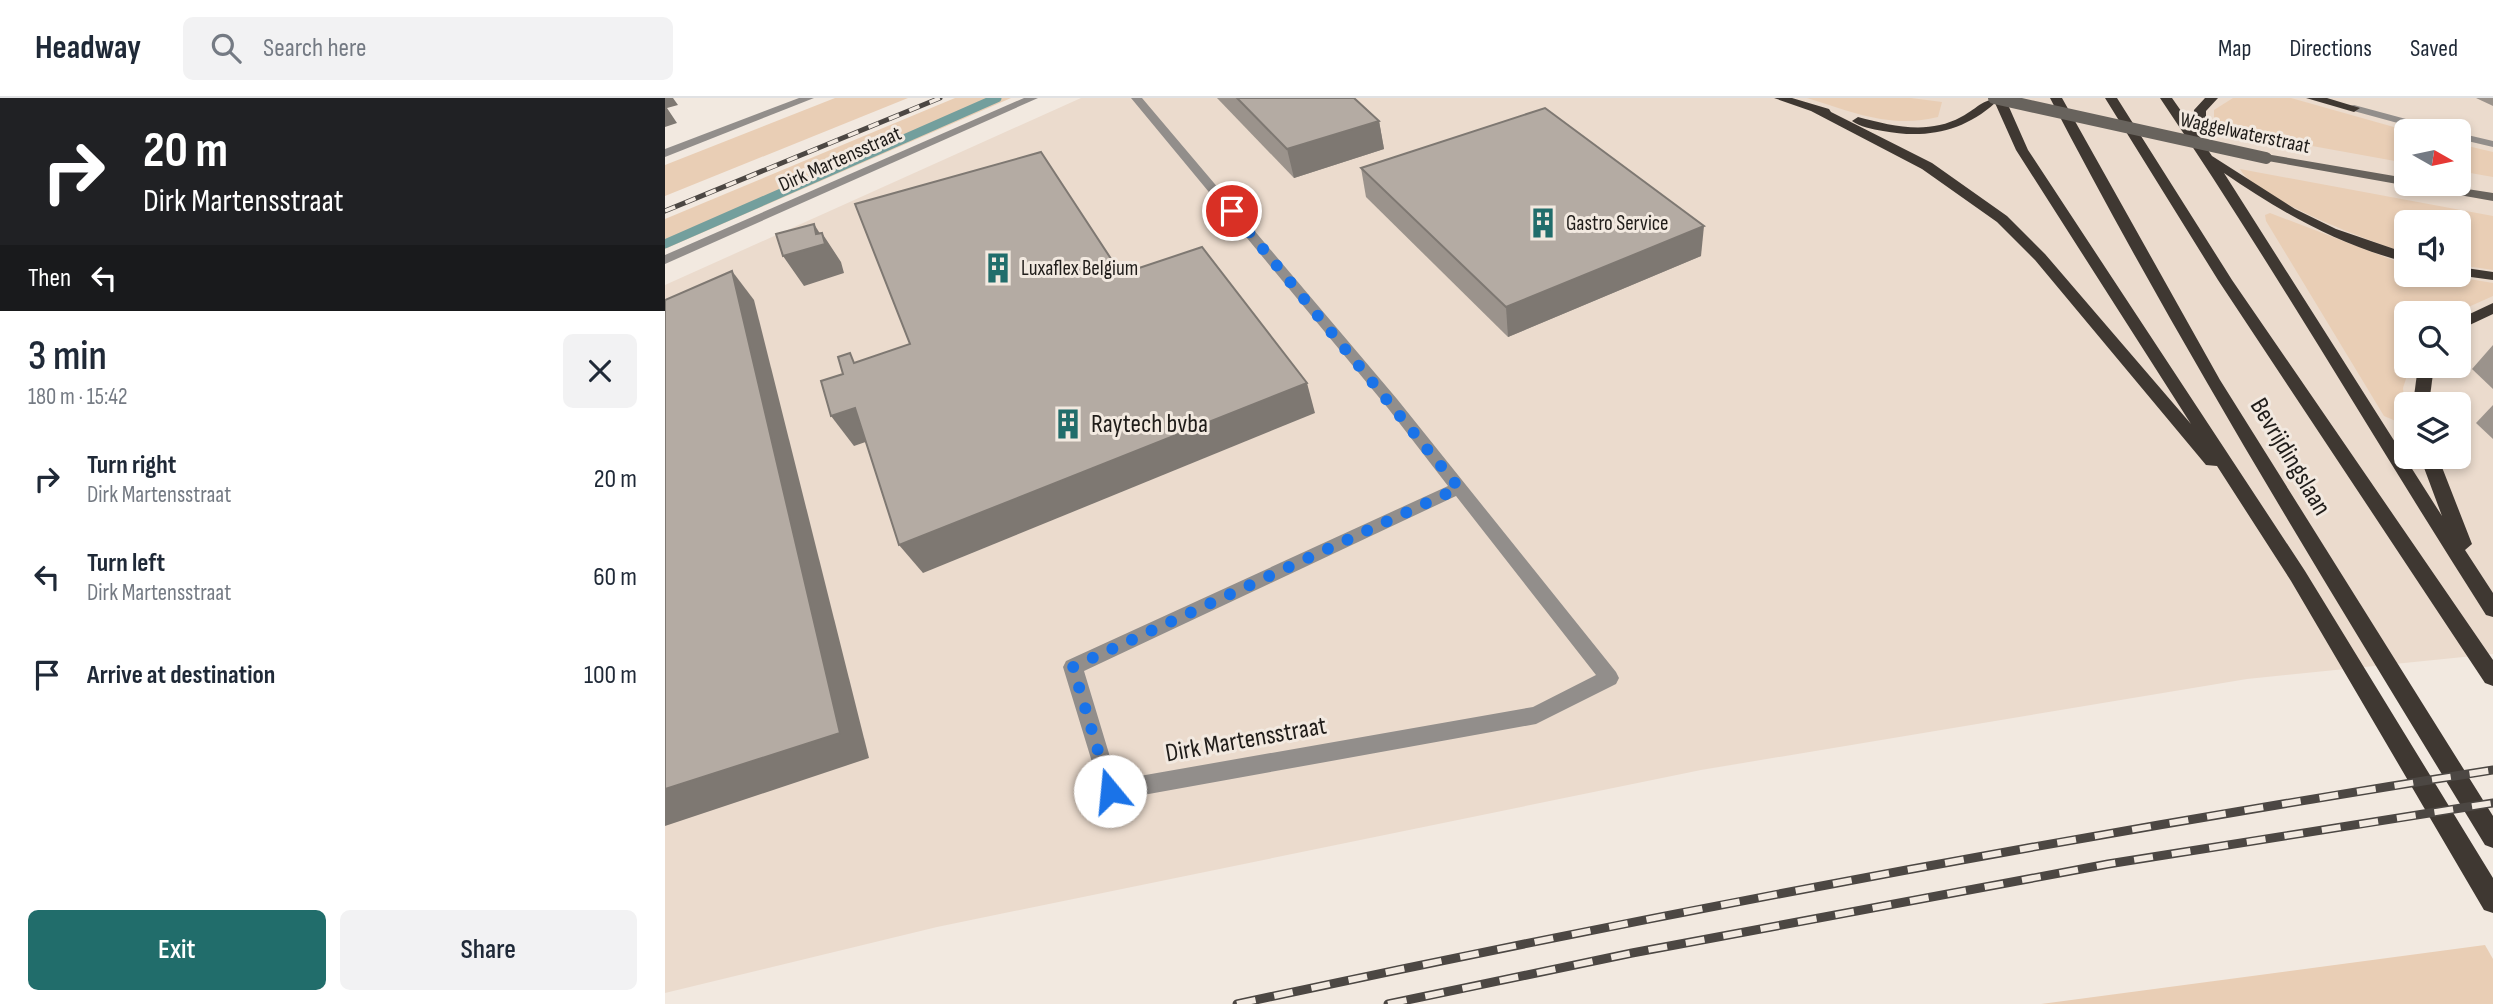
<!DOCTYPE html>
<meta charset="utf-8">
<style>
:root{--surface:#fff;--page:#f2f2f3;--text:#1f2937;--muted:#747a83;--line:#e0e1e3;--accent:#216d6b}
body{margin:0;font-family:"Sofia Sans Condensed",sans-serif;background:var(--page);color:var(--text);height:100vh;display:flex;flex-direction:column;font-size:26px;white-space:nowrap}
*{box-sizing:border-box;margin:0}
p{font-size:23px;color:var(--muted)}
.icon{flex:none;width:38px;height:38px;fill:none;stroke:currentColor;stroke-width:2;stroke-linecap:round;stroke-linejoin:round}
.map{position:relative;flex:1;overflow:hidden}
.side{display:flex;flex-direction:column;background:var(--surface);width:665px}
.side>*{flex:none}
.banner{background:#202124;color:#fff;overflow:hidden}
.needle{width:46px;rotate:99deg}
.buttons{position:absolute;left:1729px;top:21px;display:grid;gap:14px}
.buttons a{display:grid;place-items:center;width:77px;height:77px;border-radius:10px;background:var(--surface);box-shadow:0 4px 10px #0003;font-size:35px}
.pin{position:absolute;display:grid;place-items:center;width:60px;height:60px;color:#fff;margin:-30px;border:4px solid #fff;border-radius:50%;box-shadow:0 2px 7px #0007}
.me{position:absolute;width:77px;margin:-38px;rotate:343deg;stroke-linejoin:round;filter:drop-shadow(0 0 5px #0008)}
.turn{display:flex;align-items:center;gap:24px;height:147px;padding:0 28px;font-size:32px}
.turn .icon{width:91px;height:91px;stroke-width:2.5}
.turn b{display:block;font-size:49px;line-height:60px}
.then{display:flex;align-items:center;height:66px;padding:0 28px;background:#0003;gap:14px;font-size:26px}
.round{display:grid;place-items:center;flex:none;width:74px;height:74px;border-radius:10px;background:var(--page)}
.overview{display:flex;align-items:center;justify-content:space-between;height:119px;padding:0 28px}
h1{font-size:42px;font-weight:600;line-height:52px}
.action{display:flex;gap:14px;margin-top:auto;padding:14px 28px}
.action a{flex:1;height:80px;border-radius:10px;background:var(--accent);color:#fff;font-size:28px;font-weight:600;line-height:80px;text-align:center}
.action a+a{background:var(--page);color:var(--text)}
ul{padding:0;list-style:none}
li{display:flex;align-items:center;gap:21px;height:98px;padding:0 28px}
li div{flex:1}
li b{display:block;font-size:26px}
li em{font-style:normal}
header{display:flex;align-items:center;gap:42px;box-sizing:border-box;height:98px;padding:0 35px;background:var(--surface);border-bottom:2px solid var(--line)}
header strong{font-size:33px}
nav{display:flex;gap:38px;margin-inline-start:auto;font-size:24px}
.search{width:490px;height:63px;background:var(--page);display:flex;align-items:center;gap:18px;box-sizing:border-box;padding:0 24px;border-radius:10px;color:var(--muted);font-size:26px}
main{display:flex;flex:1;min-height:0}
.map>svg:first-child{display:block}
.built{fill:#ebdbcd;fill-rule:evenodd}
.green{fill:#e9ceb5}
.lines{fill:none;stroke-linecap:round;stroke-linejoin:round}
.stream{stroke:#739f9d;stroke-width:9}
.minor{fill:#928e8b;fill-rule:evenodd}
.tertiary{fill:#928e8b;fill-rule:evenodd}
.secondary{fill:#68635d;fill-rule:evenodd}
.trunk{fill:#3f3832;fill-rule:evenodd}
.rail-far1-casing{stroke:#4c4743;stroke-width:5}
.rail-casing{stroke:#4c4743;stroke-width:9}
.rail-far1{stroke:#f2e9e0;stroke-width:3.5;stroke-dasharray:11;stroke-linecap:butt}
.rail{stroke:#f2e9e0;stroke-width:6;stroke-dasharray:19;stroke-linecap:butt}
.secondary-bridge{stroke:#68635d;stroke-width:12}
.wall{fill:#9b938c}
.shaded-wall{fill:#7e7872}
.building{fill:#b4aba3;stroke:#7e7872;stroke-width:2}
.route{stroke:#1a73e8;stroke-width:12;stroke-dasharray:0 21.6}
.labels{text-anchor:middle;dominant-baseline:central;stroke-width:6;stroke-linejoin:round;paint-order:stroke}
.far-street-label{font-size:21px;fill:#1f1c19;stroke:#f2e9e0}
.far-poi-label{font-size:21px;fill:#1f1c19;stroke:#f2e9e0;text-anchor:start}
.poi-label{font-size:26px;fill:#1f1c19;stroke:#f2e9e0;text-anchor:start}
.street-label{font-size:26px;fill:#1f1c19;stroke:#f2e9e0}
</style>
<header>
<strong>Headway</strong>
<div class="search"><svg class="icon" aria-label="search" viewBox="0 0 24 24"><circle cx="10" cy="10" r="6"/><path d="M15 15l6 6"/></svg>Search here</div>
<nav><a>Map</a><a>Directions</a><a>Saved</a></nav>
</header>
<main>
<section class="side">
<div class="banner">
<div class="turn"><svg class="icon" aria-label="right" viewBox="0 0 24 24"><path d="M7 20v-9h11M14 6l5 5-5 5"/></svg><div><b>20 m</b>Dirk Martensstraat</div></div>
<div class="then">Then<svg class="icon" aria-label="left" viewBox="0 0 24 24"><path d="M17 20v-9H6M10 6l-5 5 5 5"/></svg></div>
</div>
<div class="overview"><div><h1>3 min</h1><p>180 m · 15:42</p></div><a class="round"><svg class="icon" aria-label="close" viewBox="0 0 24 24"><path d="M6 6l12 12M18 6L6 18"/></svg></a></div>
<ul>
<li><svg class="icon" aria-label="right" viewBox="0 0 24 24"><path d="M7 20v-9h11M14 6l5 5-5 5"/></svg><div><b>Turn right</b><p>Dirk Martensstraat</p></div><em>20 m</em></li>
<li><svg class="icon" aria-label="left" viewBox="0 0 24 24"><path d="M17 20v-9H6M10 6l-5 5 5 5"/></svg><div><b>Turn left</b><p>Dirk Martensstraat</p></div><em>60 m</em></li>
<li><svg class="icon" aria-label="arrive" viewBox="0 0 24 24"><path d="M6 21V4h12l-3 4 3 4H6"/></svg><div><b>Arrive at destination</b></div><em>100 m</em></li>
</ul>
<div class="action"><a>Exit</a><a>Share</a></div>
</section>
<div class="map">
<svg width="1828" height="906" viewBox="0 0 1828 906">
<rect width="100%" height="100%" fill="#f2e9e0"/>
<path class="built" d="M416,0H1828V556L1582,581L1036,672L272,829L0,895V187ZM1741,33H1794V86H1741ZM1741,124H1794V177H1741ZM1741,215H1794V268H1741ZM1741,306H1794V359H1741Z"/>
<g class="green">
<polygon points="170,0 243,0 0,98 0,67"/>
<polygon points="290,0 346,0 0,151 0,121"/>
<path d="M1142,0H1246L1277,4L1273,19C1226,31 1187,14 1142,0Z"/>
<polygon points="1568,0 1626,0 1743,33 1741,65 1549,30 1549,12"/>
<polygon points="1794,46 1828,54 1828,79 1794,73"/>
<path d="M1575,71L1828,118V172L1794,167V124H1741V155C1707,144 1591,101 1575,71Z"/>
<polygon points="1605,115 1741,167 1741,177 1780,177 1828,185 1828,198 1790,215 1741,215 1741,268 1745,268 1738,290 1741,322 1733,324 1719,318 1601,123 1600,117"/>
<polygon points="1820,847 1828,861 1828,906 1376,906"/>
</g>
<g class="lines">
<polyline class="stream" points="0,146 332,0"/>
<g class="minor">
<polygon points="134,0 149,0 0,59 0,51"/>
<path d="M466,0H477L732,301L951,574L954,580L951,586L871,626L445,703L438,700L398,569L401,563L783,388L722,309ZM791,398L931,577L868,609L452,682L419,573Z"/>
<polygon points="1689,7 1778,31 1780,33 1762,33 1685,12 1685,8"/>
<polygon points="1794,35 1828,43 1828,49 1794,41"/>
</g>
<polygon class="tertiary" points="359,0 373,0 0,166 0,157"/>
<polygon class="secondary" points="1601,56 1741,80 1741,86 1770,86 1828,95 1828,103 1597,62 1595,60"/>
<g class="trunk">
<path d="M1109,0H1127L1164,11L1166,14L1267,65L1342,118L1380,156L1526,326L1351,52L1330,5C1298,34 1260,41 1218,33C1207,31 1195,29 1187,23L1193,19C1227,28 1263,37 1296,19C1315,9 1317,0 1340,0L1363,52L1640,473L1828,780V815L1819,812L1626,483L1552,368L1541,367L1370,162L1332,124L1257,71L1146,13Z"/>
<path d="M1385,0H1397L1555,282L1828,718V750L1820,747C1670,500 1518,256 1385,0Z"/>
<polygon points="1440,0 1452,0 1567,182 1828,562 1828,588 1820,585 1553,182"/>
<path d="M1495,0H1507L1528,30L1529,12L1540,0H1553L1541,13V27L1535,40L1547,58L1630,111L1671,131L1741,155V164C1673,147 1616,114 1559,75L1777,418L1755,359H1773L1807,446L1800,452L1828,495V519L1821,517C1711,345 1609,169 1495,0Z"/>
<polygon points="1641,0 1662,0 1695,10 1689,14"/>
<polygon points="1794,169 1828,174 1828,182 1791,177"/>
<polygon points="1828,205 1828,216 1794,232 1794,221"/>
<polygon points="1753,268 1769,268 1764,306 1748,306"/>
</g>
<g class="rail-far1-casing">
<polyline id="rail-far1" points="0,113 275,0"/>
</g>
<g class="rail-casing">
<g id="rail">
<path d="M572,906C989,816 1407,738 1828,672"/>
<polyline points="723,906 967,855 1443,766 1828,705"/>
</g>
</g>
<use href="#rail-far1" class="rail-far1"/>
<use href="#rail" class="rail"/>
<polyline class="secondary-bridge" points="1329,0 1601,60"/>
</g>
<g class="wall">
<polygon points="552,0 689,0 714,23 719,51 629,80"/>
<polygon points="1811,0 1828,0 1828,8 1826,7"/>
<polygon points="696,70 1036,158 843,239 701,99"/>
<polygon points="1828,247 1828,291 1807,271"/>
<polygon points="1828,307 1828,341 1811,325"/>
</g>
<g class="shaded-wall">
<polygon points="0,0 8,0 13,7 2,10 12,25 0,29"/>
<polygon points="714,23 719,51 629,80 622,51"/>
<polygon points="149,126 159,142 157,135 176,164 179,175 139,188 118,158"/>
<polygon points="1039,128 1036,158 843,239 841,209"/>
<polygon points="67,173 89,202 204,660 0,728 0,691"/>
<polygon points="642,285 650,315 258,475 234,447"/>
<polygon points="190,310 212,340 189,348 166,318"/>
</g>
<g class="building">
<polygon points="572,0 689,0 714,23 622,51"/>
<polygon points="880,10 1039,128 841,209 696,70"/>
<polygon points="376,54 456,176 537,149 642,285 234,447 190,310 166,318 156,283 178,276 173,259 185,255 189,265 245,246 190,106"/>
<polygon points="149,126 151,136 157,135 160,146 118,158 111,136"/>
<polygon points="67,173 175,635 0,691 0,202"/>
</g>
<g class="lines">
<polyline class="route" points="445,693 408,569 794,390 567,113"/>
</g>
<defs>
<g id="building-bare" transform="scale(2.415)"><path d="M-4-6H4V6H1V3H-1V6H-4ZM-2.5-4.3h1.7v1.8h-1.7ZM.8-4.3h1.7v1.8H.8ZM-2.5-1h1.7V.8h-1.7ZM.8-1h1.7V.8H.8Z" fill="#216d6b" stroke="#f2e9e0" stroke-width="2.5" paint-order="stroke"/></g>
</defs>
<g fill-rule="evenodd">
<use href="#building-bare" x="878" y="125"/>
<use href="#building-bare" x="333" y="170"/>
<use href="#building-bare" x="403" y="326"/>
</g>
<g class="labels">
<g class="far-street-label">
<text transform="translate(1580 35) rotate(12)">Waggelwaterstraat</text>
<text transform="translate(175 61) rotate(-24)">Dirk Martensstraat</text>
</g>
<g class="far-poi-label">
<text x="901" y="125">Gastro Service</text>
<text x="356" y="170">Luxaflex Belgium</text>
</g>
<g class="poi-label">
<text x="426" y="326">Raytech bvba</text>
</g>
<g class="street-label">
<text transform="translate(1625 359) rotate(59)">Bevrijdingslaan</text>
<text transform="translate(581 642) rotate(-10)">Dirk Martensstraat</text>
</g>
</g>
</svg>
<div class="buttons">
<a><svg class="needle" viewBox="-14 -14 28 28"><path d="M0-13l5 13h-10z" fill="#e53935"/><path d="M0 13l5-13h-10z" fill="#747a83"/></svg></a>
<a><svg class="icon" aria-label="sound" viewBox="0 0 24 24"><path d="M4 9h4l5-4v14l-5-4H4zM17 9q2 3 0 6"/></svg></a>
<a><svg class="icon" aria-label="search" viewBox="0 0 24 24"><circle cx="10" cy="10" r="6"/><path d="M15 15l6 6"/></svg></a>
<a><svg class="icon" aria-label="layers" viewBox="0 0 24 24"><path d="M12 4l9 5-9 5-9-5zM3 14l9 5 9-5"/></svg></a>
</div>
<div class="pin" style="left:567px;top:113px;background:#d93025"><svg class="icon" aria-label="arrive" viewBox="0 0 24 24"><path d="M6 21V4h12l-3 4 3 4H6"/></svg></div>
<svg class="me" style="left:445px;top:693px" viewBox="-20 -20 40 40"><circle r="19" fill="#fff"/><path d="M0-13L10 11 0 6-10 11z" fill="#1a73e8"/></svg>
</div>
</main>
